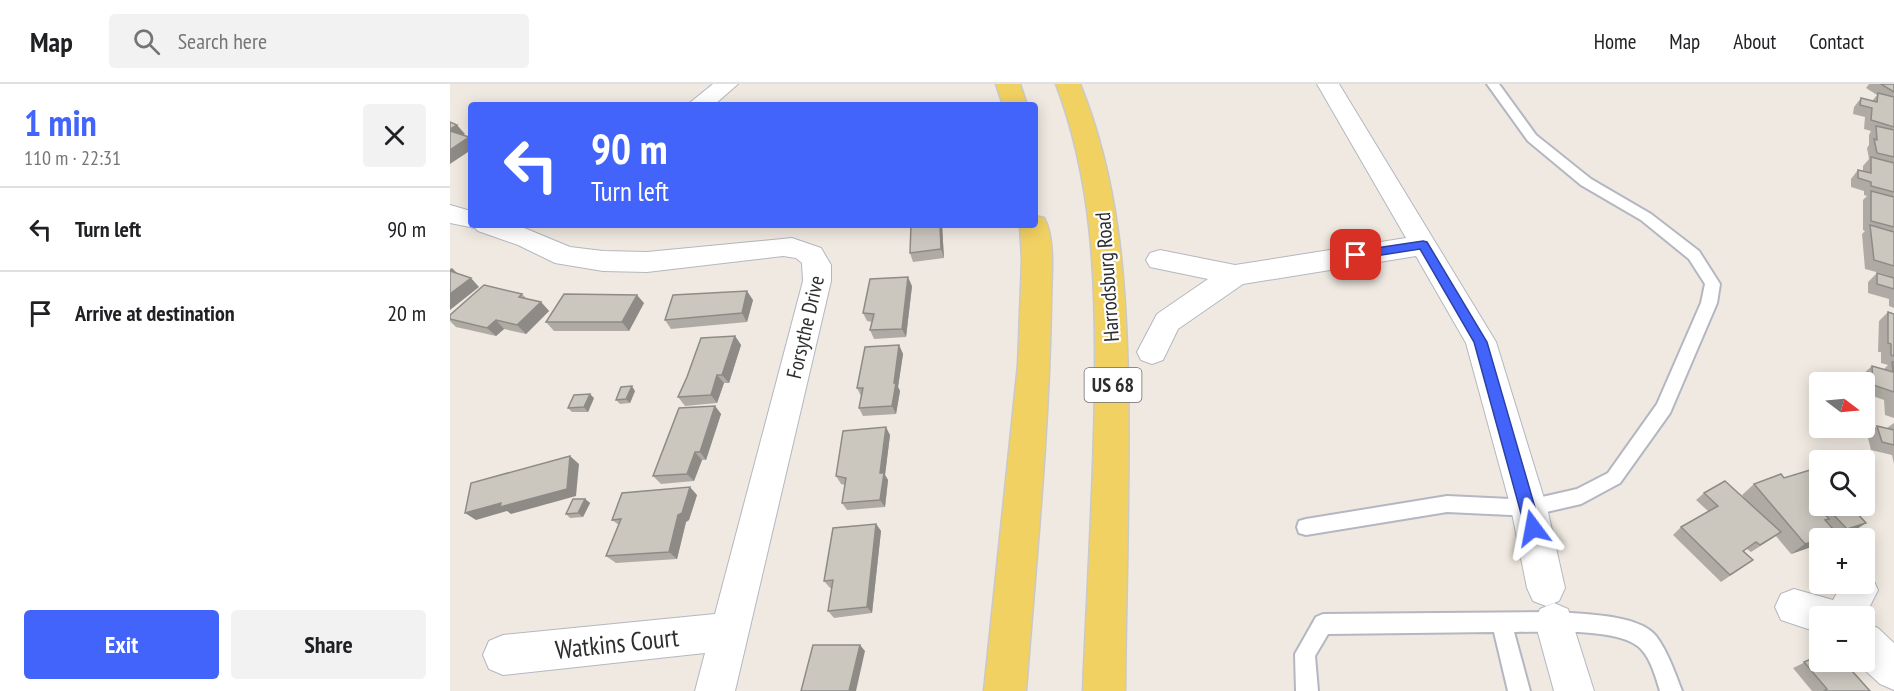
<!DOCTYPE html>
<meta charset="utf-8">
<style>
:root{--surface:#fff;--page:#f2f2f2;--text:#202124;--muted:#757577;--line:#e0e0e0;--accent:#4264fb}
body{margin:0;font-family:"PT Sans Narrow",sans-serif;background:var(--page);color:var(--text);height:100vh;display:flex;flex-direction:column;font-size:22px;white-space:nowrap}
*{box-sizing:border-box;margin:0}
p{font-size:20px;color:var(--muted)}
.icon{flex:none;width:33px;height:33px;fill:none;stroke:currentColor;stroke-width:2;stroke-linecap:round;stroke-linejoin:round}
.map{position:relative;flex:1;overflow:hidden}
.side{display:flex;flex-direction:column;background:var(--surface);width:450px}
.side>*{flex:none}
.guide{position:absolute;left:18px;top:18px;width:570px;height:126px;border-radius:6px;box-shadow:0 3px 15px #0003;background:#4264fb;color:#fff;overflow:hidden}
.needle{width:39px;rotate:106deg}
.fabs{position:absolute;left:1359px;top:288px;display:grid;gap:12px}
.fabs a{display:grid;place-items:center;width:66px;height:66px;border-radius:6px;background:var(--surface);box-shadow:0 3px 15px #0003;font-size:30px}
.pin{position:absolute;display:grid;place-items:center;width:51px;height:51px;color:#fff;margin:-26px;border-radius:12px;box-shadow:0 3px 9px #0006}
.me{position:absolute;width:66px;margin:-33px;rotate:347deg;stroke-linejoin:round;filter:drop-shadow(0 0 4px #0008)}
.turn{display:flex;align-items:center;gap:21px;height:126px;padding:0 24px;font-size:27px}
.turn .icon{width:78px;height:78px;stroke-width:2.5}
.turn b{display:block;font-size:42px;line-height:51px}
.round{display:grid;place-items:center;flex:none;width:63px;height:63px;border-radius:6px;background:var(--page)}
.headline{display:flex;align-items:center;justify-content:space-between;height:102px;padding:0 24px}
h1{font-size:36px;font-weight:800;line-height:45px;color:var(--accent)}
.primary-button{display:flex;gap:12px;margin-top:auto;padding:12px 24px}
.primary-button a{flex:1;height:69px;border-radius:6px;background:var(--accent);color:#fff;font-size:24px;font-weight:800;line-height:69px;text-align:center}
.primary-button a+a{background:var(--page);color:var(--text)}
ul{padding:0;list-style:none}
li{display:flex;align-items:center;gap:18px;height:84px;padding:0 24px;border-top:2px solid var(--line)}
li div{flex:1}
li b{display:block;font-size:22px}
li em{font-style:normal}
header{display:flex;align-items:center;gap:36px;box-sizing:border-box;height:84px;padding:0 30px;background:var(--surface);border-bottom:2px solid var(--line)}
header strong{font-size:28px}
nav{display:flex;gap:33px;margin-inline-start:auto;font-size:21px}
.search{width:420px;height:54px;background:var(--page);display:flex;align-items:center;gap:15px;box-sizing:border-box;padding:0 21px;border-radius:6px;color:var(--muted);font-size:22px}
main{display:flex;flex:1;min-height:0}
.map>svg:first-child{display:block}
.lines{fill:none;stroke-linecap:round;stroke-linejoin:round}
.lane-casing{stroke:#b4b7c1;stroke-width:4}
.street-casing{stroke:#b4b7c1;stroke-width:2}
.primary-casing{stroke:#c9c9c9;stroke-width:3}
.lane{fill:#fff;fill-rule:evenodd}
.street{fill:#fff;fill-rule:evenodd}
.primary{fill:#f2d163;fill-rule:evenodd}
.wall{fill:#afaba4}
.shaded-wall{fill:#8e8b86}
.building{fill:#cbc7bf;stroke:#8e8b86;stroke-width:1.5}
.route{fill:#4264fb;stroke:#2b41a3;stroke-width:1.5}
.labels{text-anchor:middle;dominant-baseline:central;stroke-width:4.5;stroke-linejoin:round;paint-order:stroke}
.shield{fill:#fff;stroke:#6d6d6d;stroke-width:1.5}
.shield-label{font-size:20px;font-weight:bold;fill:#2e2e2e}
.street-label{font-size:21px;fill:#2e2e2e;stroke:#fff}
.near-street-label{font-size:26px;fill:#2e2e2e;stroke:#fff}
</style>
<header>
<strong>Map</strong>
<div class="search"><svg class="icon" aria-label="search" viewBox="0 0 24 24"><circle cx="10" cy="10" r="6"/><path d="M15 15l6 6"/></svg>Search here</div>
<nav><a>Home</a><a>Map</a><a>About</a><a>Contact</a></nav>
</header>
<main>
<section class="side">
<div class="headline"><div><h1>1 min</h1><p>110 m · 22:31</p></div><a class="round"><svg class="icon" aria-label="close" viewBox="0 0 24 24"><path d="M6 6l12 12M18 6L6 18"/></svg></a></div>
<ul>
<li><svg class="icon" aria-label="left" viewBox="0 0 24 24"><path d="M17 20v-9H6M10 6l-5 5 5 5"/></svg><div><b>Turn left</b></div><em>90 m</em></li>
<li><svg class="icon" aria-label="arrive" viewBox="0 0 24 24"><path d="M6 21V4h12l-3 4 3 4H6"/></svg><div><b>Arrive at destination</b></div><em>20 m</em></li>
</ul>
<div class="primary-button"><a>Exit</a><a>Share</a></div>
</section>
<div class="map">
<svg width="1444" height="607" viewBox="0 0 1444 607">
<rect width="100%" height="100%" fill="#efe9e1"/>
<g class="lines">
<g class="lane-casing">
<g id="lane">
<polygon points="1037,0 1049,0 1086,51 1141,95 1201,130 1249,167 1270,200 1267,219 1220,329 1170,399 1131,420 1079,432 997,428 856,451 849,449 847,443 849,437 856,435 997,412 1079,416 1127,405 1158,389 1207,320 1251,219 1255,200 1239,175 1191,136 1131,101 1078,57"/>
<path d="M1104,528C1130,530 1189,530 1206,552C1218,568 1225,589 1232,607H1210C1206,594 1201,575 1191,565C1171,543 1093,548 1064,548L1080,607H1058L1044,548L878,550L865,572L868,607H846L845,570L866,533L873,530Z"/>
</g>
</g>
<g class="street-casing">
<g id="street">
<polygon points="263,0 288,0 264,21 237,21"/>
<polygon points="867,0 889,0 1046,258 1097,424 1115,504 1109,517 1096,522 1083,517 1077,504 1061,424 1016,259 966,172 793,200 728,245 713,276 702,280 691,276 687,268 707,230 758,195 700,183 696,176 700,169 710,166 785,181 956,154"/>
<polygon points="0,121 21,127 21,141 67,141 120,163 153,167 197,168 342,154 371,164 381,181 381,197 285,607 245,607 255,569 53,591 39,585 33,571 39,557 53,551 265,530 353,197 352,179 346,174 333,172 197,188 153,187 105,179 68,161 28,147 25,144 0,139"/>
<polygon points="1414,490 1422,493 1428,506 1414,534 1370,532 1370,549 1331,536 1325,523 1331,510 1344,505 1383,516 1392,500 1414,500"/>
<polygon points="1104,519 1118,525 1144,607 1104,607 1085,538 1090,525"/>
<polygon points="1414,539 1428,544 1444,559 1444,606 1430,600 1406,578 1414,578"/>
</g>
</g>
<g class="primary-casing">
<g id="primary">
<polygon points="546,0 570,0 577,21 553,21"/>
<path d="M606,0H630C669,96 676,196 678,298C680,401 676,504 675,607H633C637,505 644,403 645,301C646,198 643,97 606,0Z"/>
<path d="M585,132L594,134C606,154 601,196 601,220C599,349 586,478 576,607H534L568,281L572,176L570,141H585Z"/>
</g>
</g>
<use href="#lane" class="lane"/>
<use href="#street" class="street"/>
<use href="#primary" class="primary"/>
</g>
<g class="wall">
<polygon points="1419,0 1444,0 1444,224 1439,222 1439,215 1418,209 1418,198 1427,189 1441,192 1415,185 1412,150 1415,147 1413,146 1413,116 1417,112 1414,111 1414,107 1401,103 1401,95 1408,86 1413,87 1413,82 1419,75 1417,64 1419,61 1419,51 1421,47 1414,45 1415,33 1403,30 1404,23 1411,14 1422,17 1427,11 1416,4"/>
<polygon points="492,141 494,174 463,178 460,169"/>
<polygon points="462,202 456,253 424,255 420,246 422,238 417,237 413,229"/>
<polygon points="72,210 77,215 91,218 99,227 76,250 54,245 46,252 6,243 0,237 0,231"/>
<polygon points="303,216 297,238 221,245 215,236"/>
<polygon points="194,219 179,247 104,247 96,238"/>
<polygon points="1438,228 1444,230 1444,334 1435,331 1434,316 1414,309 1414,298 1413,298 1413,290 1422,282 1434,285 1438,281 1431,279 1431,268 1428,268 1429,237"/>
<polygon points="285,252 291,261 279,299 274,299 267,319 235,322 228,313"/>
<polygon points="449,261 453,270 448,303 450,307 446,330 413,332 409,324 411,312 407,304"/>
<polygon points="185,307 180,319 170,320 166,316"/>
<polygon points="144,314 138,328 122,328 118,324"/>
<polygon points="265,322 271,330 256,376 252,376 244,397 211,400 203,392"/>
<polygon points="1444,339 1444,380 1442,371 1421,366 1417,350 1427,342 1437,344"/>
<polygon points="440,351 435,391 438,396 435,423 397,426 392,419 395,401 391,400 386,392"/>
<polygon points="1334,394 1404,426 1401,449 1390,453 1391,454 1370,454 1370,466 1369,466 1364,462 1341,470 1326,452 1301,468 1297,465 1294,467 1303,476 1271,498 1223,451 1231,443 1258,427 1246,416 1254,409 1297,417 1292,411 1304,400"/>
<polygon points="247,411 239,436 236,438 227,475 166,479 156,472 169,441 162,436"/>
<polygon points="135,415 140,419 133,433 120,434 116,430"/>
<polygon points="426,440 431,447 422,529 384,534 378,527 382,504 380,504 374,497"/>
<polygon points="1370,571 1420,607 1362,607 1343,584"/>
</g>
<g class="shaded-wall">
<polygon points="7,41 15,50 6,55 0,49 0,45"/>
<polygon points="19,53 21,55 21,66 0,80 0,66"/>
<polygon points="490,141 492,141 494,174 491,165"/>
<polygon points="2,184 11,193 0,188 0,185"/>
<polygon points="458,193 462,202 456,253 452,245"/>
<polygon points="21,194 29,203 0,226 0,210"/>
<polygon points="297,207 303,216 297,238 292,229"/>
<polygon points="187,211 194,219 179,247 172,238"/>
<polygon points="91,218 99,227 76,250 67,241"/>
<polygon points="46,236 54,245 46,252 37,244"/>
<polygon points="285,252 291,261 279,299 272,291"/>
<polygon points="449,261 453,270 448,303 450,307 446,330 442,322 444,299"/>
<polygon points="267,291 274,299 267,319 261,311"/>
<polygon points="182,302 185,307 180,319 176,315"/>
<polygon points="140,310 144,314 138,328 134,323"/>
<polygon points="265,322 271,330 256,376 250,368"/>
<polygon points="436,343 440,351 435,391 438,396 435,423 430,416 430,389"/>
<polygon points="245,368 252,376 244,397 237,390"/>
<polygon points="120,372 129,380 126,412 61,430 57,427 26,436 15,429"/>
<polygon points="240,403 247,411 239,436 236,438 227,475 219,468 228,431"/>
<polygon points="135,415 140,419 133,433 128,429"/>
<polygon points="1416,439 1401,449 1383,454 1397,445"/>
<polygon points="426,440 431,447 422,529 417,523"/>
<polygon points="1370,455 1370,458 1364,462 1341,470 1355,460"/>
<polygon points="410,561 415,567 406,607 399,607"/>
</g>
<g class="building">
<polygon points="1431,0 1444,0 1444,8"/>
<polygon points="1428,9 1444,13 1444,43 1421,36 1422,24 1410,21 1411,14 1427,18"/>
<polygon points="0,38 7,41 0,45"/>
<polygon points="1426,42 1444,46 1444,73 1427,69 1424,55 1427,56"/>
<polygon points="0,47 19,53 0,66"/>
<polygon points="1421,73 1444,79 1444,108 1421,102 1421,98 1408,94 1408,86 1421,89"/>
<polygon points="1421,107 1444,113 1444,143 1421,137"/>
<polygon points="461,141 490,141 491,165 460,169"/>
<polygon points="1420,141 1444,148 1444,182 1424,176"/>
<polygon points="0,187 21,194 0,210"/>
<polygon points="1427,189 1444,194 1444,205 1427,200"/>
<polygon points="458,193 452,245 420,246 424,230 413,229 420,195"/>
<polygon points="34,201 72,210 69,213 91,218 67,241 46,236 37,244 0,235 0,231"/>
<polygon points="297,207 292,229 215,236 223,211"/>
<polygon points="114,210 187,211 172,238 96,238"/>
<polygon points="1438,228 1444,230 1444,272 1441,271 1441,260 1438,259"/>
<polygon points="285,252 272,291 267,291 261,311 228,313 237,293 251,254"/>
<polygon points="449,261 444,299 446,299 442,322 409,324 413,304 407,304 415,263"/>
<polygon points="1442,278 1444,278 1444,308 1423,301 1422,282 1443,288"/>
<polygon points="182,302 176,315 166,316 171,303"/>
<polygon points="140,310 134,323 118,324 124,311"/>
<polygon points="265,322 250,368 245,368 237,390 203,392 229,324"/>
<polygon points="1427,342 1444,346 1444,361 1432,358"/>
<polygon points="436,343 430,389 434,389 430,416 392,419 396,394 386,392 393,347"/>
<polygon points="120,372 117,405 50,423 51,419 15,429 21,399"/>
<polygon points="1370,383 1370,422 1406,422 1408,423 1403,425 1416,439 1397,445 1380,427 1373,428 1379,435 1375,436 1391,454 1381,454 1379,452 1355,460 1304,400 1331,390 1334,394"/>
<polygon points="1275,397 1331,448 1310,461 1306,458 1293,467 1303,476 1280,491 1231,443 1268,422 1254,409"/>
<polygon points="240,403 232,429 228,431 219,468 156,472 171,435 162,436 172,409"/>
<polygon points="123,415 135,415 128,429 116,430"/>
<polygon points="426,440 417,523 378,527 383,496 374,497 383,444"/>
<polygon points="363,561 410,561 399,607 351,607"/>
<polygon points="1370,571 1370,578 1394,578 1420,607 1374,607 1377,605 1354,578"/>
</g>
<polygon class="route" points="973,157 977,158 1037,258 1091,444 1089,448 1078,448 1075,444 1024,258 970,165 906,175 900,171 906,167"/>
<g class="labels">
<rect class="shield" x="634.5" y="284" width="57" height="34" rx="4.5"/>
<g class="shield-label">
<text x="663" y="301">US 68</text>
</g>
<g class="street-label">
<text transform="translate(657 193) rotate(-94)">Harrodsburg Road</text>
<text transform="translate(355 243) rotate(-77)">Forsythe Drive</text>
</g>
<g class="near-street-label">
<text transform="translate(167 559) rotate(-6)">Watkins Court</text>
</g>
</g>
</svg>
<div class="fabs">
<a><svg class="needle" viewBox="-14 -14 28 28"><path d="M0-13l5 13h-10z" fill="#e53935"/><path d="M0 13l5-13h-10z" fill="#757577"/></svg></a>
<a><svg class="icon" aria-label="search" viewBox="0 0 24 24"><circle cx="10" cy="10" r="6"/><path d="M15 15l6 6"/></svg></a>
<a>+</a>
<a>−</a>
</div>
<div class="pin" style="left:906px;top:171px;background:#d93025"><svg class="icon" aria-label="arrive" viewBox="0 0 24 24"><path d="M6 21V4h12l-3 4 3 4H6"/></svg></div>
<svg class="me" style="left:1083px;top:444px" viewBox="-20 -20 40 40"><path d="M0-17L14 15 0 8-14 15z" fill="#4264fb" stroke="#fff" stroke-width="4"/></svg>
<div class="guide">
<div class="turn"><svg class="icon" aria-label="left" viewBox="0 0 24 24"><path d="M17 20v-9H6M10 6l-5 5 5 5"/></svg><div><b>90 m</b>Turn left</div></div>
</div>
</div>
</main>
